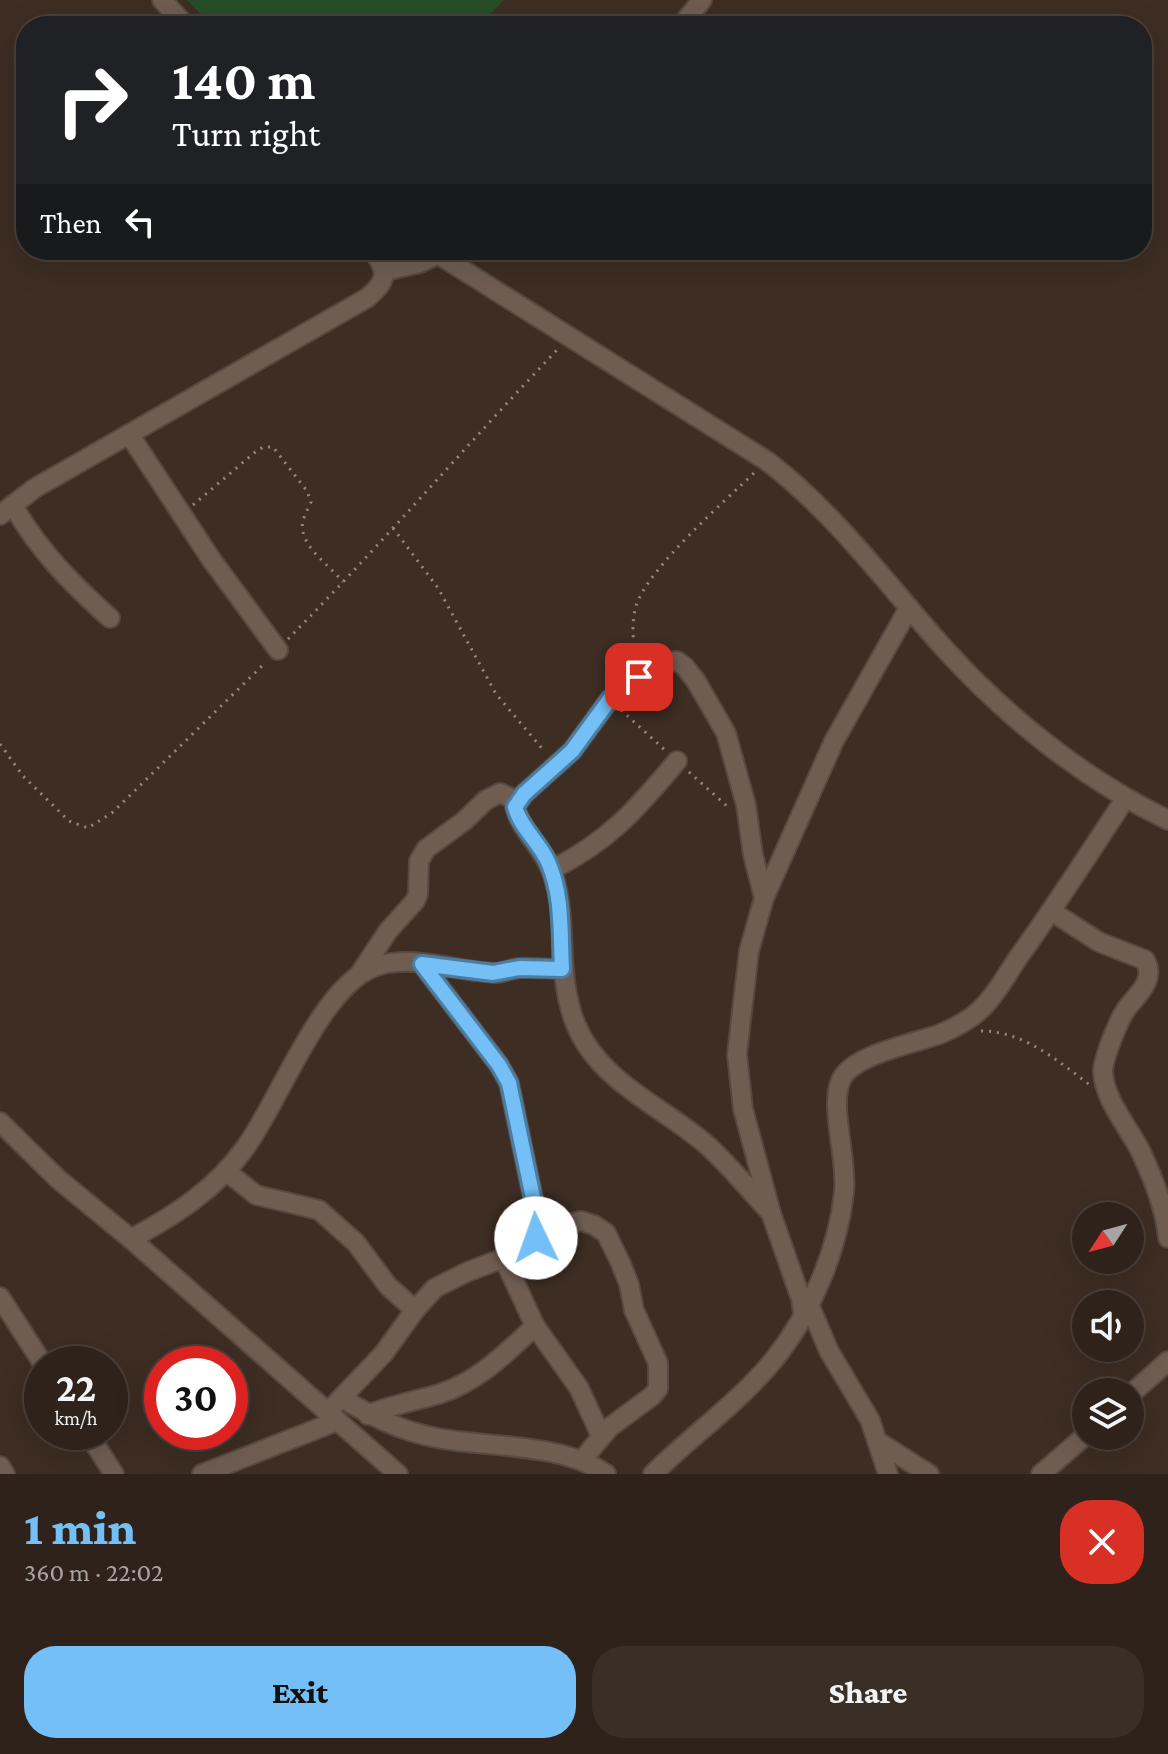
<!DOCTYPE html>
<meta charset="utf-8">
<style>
:root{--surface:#2e221a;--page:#3a2f27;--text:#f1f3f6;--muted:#a7a4a2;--line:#493f39;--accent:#74c0f6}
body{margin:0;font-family:"Crimson Pro",serif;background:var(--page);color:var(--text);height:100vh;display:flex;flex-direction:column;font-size:30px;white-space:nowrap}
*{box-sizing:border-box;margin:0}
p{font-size:26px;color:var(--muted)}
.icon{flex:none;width:44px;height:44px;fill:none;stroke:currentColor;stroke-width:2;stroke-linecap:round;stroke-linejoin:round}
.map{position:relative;height:1474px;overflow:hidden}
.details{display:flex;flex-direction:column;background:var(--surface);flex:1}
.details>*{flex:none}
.guide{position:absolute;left:16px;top:16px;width:1136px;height:244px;border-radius:32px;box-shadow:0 8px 32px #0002,0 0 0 2px var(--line);background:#202124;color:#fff;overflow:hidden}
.needle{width:52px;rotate:234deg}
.controls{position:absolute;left:1072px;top:1202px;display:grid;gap:16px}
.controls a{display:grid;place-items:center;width:72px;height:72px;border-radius:50%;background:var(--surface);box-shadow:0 8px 32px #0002,0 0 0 2px var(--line);font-size:40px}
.speed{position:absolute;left:24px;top:1346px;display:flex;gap:16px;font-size:40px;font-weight:700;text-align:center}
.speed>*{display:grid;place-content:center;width:104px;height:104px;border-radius:50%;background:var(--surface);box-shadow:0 8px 32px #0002,0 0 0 2px var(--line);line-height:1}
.speed small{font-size:20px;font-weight:400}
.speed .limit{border:12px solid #d22;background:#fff;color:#111}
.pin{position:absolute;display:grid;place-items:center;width:68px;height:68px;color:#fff;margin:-34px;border-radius:16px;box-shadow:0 4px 12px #0006}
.me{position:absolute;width:88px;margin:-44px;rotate:357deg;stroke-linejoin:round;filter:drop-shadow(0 0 6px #0008)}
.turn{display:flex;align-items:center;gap:28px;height:168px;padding:0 24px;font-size:36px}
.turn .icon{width:104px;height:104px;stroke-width:2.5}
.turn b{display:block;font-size:56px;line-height:68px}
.then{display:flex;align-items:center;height:76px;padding:0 24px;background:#0003;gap:16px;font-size:30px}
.round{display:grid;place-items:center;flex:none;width:84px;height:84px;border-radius:32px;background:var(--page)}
.overview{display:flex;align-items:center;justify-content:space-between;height:136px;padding:0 24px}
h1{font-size:48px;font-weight:800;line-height:60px;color:var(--accent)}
.action{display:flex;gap:16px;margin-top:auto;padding:16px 24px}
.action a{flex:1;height:92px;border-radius:32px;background:var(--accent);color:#111;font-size:32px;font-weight:800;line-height:92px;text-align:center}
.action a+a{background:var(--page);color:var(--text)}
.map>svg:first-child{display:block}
.green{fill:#274d28}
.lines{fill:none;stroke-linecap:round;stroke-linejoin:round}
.minor-casing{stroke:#574941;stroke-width:22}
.path{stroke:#968981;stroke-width:3;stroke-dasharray:2 6;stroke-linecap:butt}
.minor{stroke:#6f5d52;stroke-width:18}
.route-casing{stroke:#4b7da0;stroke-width:20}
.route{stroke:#74c0f6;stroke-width:14}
</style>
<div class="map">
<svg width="1168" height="1474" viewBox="0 0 1168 1474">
<rect width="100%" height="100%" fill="#3d2d23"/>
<polygon class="green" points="187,0 504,0 479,26 212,26"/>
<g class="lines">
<g class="minor-casing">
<g id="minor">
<polyline points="162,0 186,26"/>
<polyline points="681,26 702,0"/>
<path d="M439,255L767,461C835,513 885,582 942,646C1005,716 1083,779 1168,820"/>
<polyline points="385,271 420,263 447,250"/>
<polyline points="129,434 211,559 278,650"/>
<path d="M13,505C38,550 72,584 110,618"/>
<path d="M0,515L35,488L367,298C388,280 388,273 373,250"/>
<path d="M551,870C608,842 637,809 677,761"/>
<path d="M764,898L753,855L746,805L726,733L696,681L685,667L677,661L668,662L655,668L610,699L572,751L524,794L515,807C520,830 546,851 553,875C569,924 555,974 576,1025C600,1083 664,1107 708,1146C731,1167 750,1191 771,1213"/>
<path d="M1051,911L1099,942L1145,960C1156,980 1138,994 1127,1008C1119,1019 1103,1058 1103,1072C1104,1099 1128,1127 1140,1150C1153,1178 1165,1207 1168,1238"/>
<polyline points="361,972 388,931 415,901 418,894 419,861 426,849 464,821 486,800 500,793 518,801"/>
<polyline points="0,1122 58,1179 131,1239 398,1474"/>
<polyline points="226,1171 256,1195 319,1210 356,1243 388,1286 415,1310"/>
<polyline points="537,1231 581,1221 594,1225 606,1233 621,1264 629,1284 634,1310 658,1363 658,1389 652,1396 610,1427 582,1460"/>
<path d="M131,1239C175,1215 215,1190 245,1148C280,1101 323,979 380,965C417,955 458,972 495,973C504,973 510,969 519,968C533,967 548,969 562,969"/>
<polyline points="504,1259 535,1326 579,1388 601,1436"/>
<polyline points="0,1297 43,1364"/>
<polyline points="808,1302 829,1351 870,1420 888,1474"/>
<polyline points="803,1312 801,1299 771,1213 743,1109 737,1054 749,951 764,898 834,741 909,608"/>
<polyline points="1130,1395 1168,1361"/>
<path d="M342,1398C376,1420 410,1435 450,1440C498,1447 566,1445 606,1474"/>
<polyline points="327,1413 384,1353 415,1310 435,1288 467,1272 525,1250 536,1238 538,1222 509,1083 499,1065 422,964"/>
<path d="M368,1415C390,1405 416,1401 439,1394C479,1381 505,1354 535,1326"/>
<polyline points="87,1432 114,1474"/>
<polyline points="877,1441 929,1474"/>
<polyline points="0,1466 5,1474"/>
<polyline points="202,1474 337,1421"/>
<path d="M653,1474C691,1436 737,1404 772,1362C810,1316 838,1251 844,1192C848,1159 828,1104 842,1078C855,1054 916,1043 940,1034C953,1029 971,1019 981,1009C997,994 1008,972 1020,955C1057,904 1090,852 1125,799"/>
<polyline points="1041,1474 1086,1435"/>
</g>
</g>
<g class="path">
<path d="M193,505L254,453L263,447H273L307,491L311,502C307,511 300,522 303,532C307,551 331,567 343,582"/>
<polyline points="393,528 438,588 496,694 545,752"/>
<path d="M288,639C381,545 467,444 558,349"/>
<path d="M636,661C633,644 631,623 636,606C648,568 725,501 755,472"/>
<polyline points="621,710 666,751"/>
<polyline points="0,744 23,776 69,821 88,828 113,812 266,662"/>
<polyline points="689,772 728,807"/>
<path d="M981,1031C1023,1031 1057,1060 1090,1085"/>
</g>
<use href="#minor" class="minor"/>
</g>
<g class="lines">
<g class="route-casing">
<path id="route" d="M536,1238L538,1222L509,1083L499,1065L422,964L493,973L519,968L562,969C560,934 563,895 548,862C540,843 520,827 515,807L524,794L572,751L610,699L639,677"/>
</g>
<use href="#route" class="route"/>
</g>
</svg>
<div class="controls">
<a><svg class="needle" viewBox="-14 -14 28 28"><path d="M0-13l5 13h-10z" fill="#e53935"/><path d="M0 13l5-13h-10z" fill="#a7a4a2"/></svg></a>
<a><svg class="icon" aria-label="sound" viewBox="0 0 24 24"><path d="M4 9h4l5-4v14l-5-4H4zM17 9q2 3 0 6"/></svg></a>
<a><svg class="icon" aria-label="layers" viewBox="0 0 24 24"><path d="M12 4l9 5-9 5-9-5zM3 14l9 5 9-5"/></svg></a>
</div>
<div class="speed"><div>22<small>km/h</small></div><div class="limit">30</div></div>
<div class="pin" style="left:639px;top:677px;background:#d93025"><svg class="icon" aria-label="arrive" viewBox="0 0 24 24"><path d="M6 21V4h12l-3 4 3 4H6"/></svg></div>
<svg class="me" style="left:536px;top:1238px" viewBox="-20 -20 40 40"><circle r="19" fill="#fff"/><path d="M0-13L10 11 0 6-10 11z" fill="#74c0f6"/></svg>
<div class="guide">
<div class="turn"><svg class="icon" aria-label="right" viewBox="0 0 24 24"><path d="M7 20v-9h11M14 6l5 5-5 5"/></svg><div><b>140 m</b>Turn right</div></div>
<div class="then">Then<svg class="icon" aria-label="left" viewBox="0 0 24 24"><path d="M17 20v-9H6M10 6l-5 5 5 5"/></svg></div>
</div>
</div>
<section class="details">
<div class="overview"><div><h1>1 min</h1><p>360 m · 22:02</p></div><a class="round" style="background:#d93025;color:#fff"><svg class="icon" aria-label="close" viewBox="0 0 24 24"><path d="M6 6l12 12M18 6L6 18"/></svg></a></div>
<div class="action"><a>Exit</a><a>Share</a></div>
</section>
